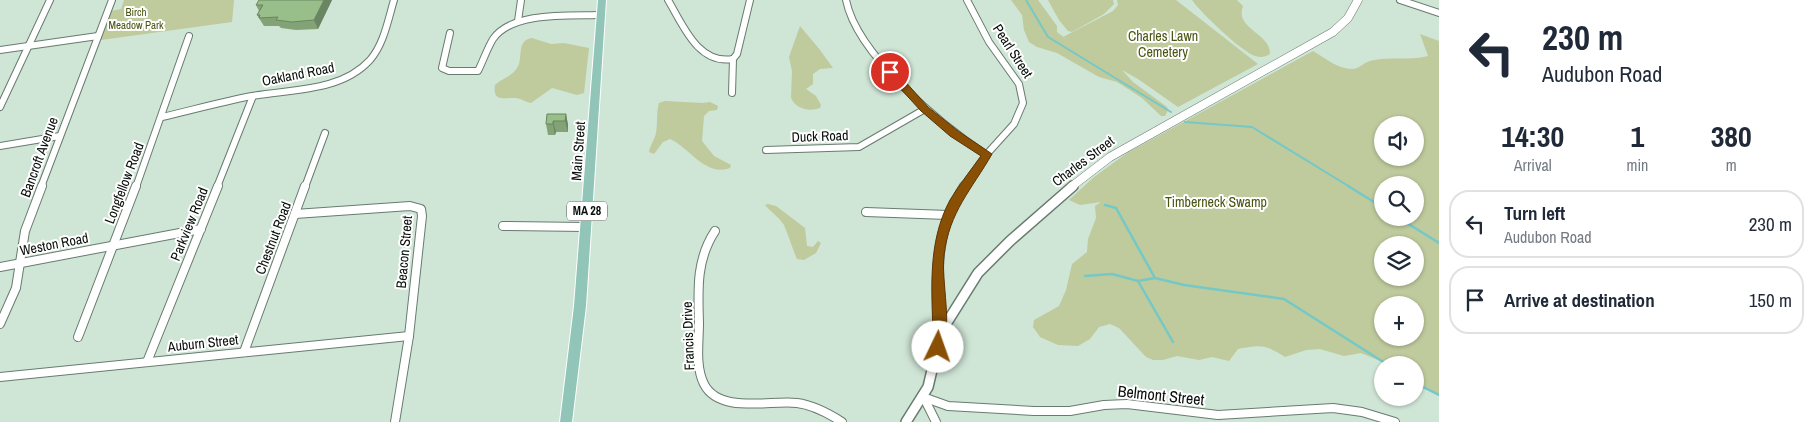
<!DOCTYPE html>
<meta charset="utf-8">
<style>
:root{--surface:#fff;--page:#f2f2f3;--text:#1f2937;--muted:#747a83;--line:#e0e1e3}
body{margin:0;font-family:"Archivo Narrow",sans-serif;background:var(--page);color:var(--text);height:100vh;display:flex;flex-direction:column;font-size:19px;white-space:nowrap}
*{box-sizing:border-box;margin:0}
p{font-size:16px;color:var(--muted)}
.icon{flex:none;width:28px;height:28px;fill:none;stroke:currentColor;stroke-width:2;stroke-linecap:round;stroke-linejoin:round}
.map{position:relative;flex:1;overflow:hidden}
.side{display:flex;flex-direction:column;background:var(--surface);width:375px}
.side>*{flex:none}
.hud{background:#fff;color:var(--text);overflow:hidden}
.controls{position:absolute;left:1374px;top:116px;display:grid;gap:10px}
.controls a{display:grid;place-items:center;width:50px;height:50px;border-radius:50%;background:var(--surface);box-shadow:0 1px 4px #0004;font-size:25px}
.pin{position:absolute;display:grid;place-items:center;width:42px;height:42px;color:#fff;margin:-21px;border:2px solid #fff;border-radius:50%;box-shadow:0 1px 5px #0007}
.me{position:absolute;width:55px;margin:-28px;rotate:3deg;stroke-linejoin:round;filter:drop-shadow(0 0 4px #0008)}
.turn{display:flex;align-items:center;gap:18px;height:105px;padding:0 20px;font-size:22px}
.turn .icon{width:65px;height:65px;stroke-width:2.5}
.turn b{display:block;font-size:35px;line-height:42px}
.eta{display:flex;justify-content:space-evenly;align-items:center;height:85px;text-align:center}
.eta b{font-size:30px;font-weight:700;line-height:35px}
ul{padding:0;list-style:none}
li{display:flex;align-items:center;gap:15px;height:68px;margin:0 10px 8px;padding:0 10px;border:2px solid var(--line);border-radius:20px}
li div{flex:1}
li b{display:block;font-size:19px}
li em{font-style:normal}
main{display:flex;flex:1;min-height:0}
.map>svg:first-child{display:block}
.green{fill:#bfca9d;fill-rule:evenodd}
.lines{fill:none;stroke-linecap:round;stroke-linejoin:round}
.stream-far1{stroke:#74c9c7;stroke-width:2}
.stream{stroke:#74c9c7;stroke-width:2.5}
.minor-far1-casing{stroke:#687b6f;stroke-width:8}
.minor-casing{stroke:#687b6f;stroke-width:10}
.tertiary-far1-casing{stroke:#687b6f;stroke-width:9}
.tertiary-casing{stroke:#687b6f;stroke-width:12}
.primary-casing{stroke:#fff;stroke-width:2}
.minor-far1{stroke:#fff;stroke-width:6}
.minor{stroke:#fff;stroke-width:8}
.tertiary-far1{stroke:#fff;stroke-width:8}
.tertiary{stroke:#fff;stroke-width:9}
.primary{fill:#90c5b8;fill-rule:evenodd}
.wall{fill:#83a377}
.shaded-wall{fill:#6a8561}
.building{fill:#98be8a;stroke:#6a8561}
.route{fill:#895005;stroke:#593403}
.labels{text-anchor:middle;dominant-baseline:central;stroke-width:4;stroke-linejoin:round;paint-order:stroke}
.far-park-label{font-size:11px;fill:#485410;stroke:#fff}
.shield{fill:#fff;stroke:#525754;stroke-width:1}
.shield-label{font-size:12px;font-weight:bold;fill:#080f0a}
.park-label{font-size:14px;fill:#485410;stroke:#fff}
.street-label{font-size:14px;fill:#080f0a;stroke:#fff}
.near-street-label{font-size:16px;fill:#080f0a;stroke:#fff}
</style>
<main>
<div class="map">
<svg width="1439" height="422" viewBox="0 0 1439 422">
<rect width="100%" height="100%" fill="#cfe5d6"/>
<g class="green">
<polygon points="124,0 234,0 232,22 101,40 111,11 121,9"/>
<polygon points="1011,0 1038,0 1057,26 1057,32 1070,42 1063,37 1113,11 1118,5 1117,0 1176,0 1258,64 1178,107 1138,79 1122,70 1133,82 1167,107 1168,110 1165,116 1161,116 1142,98 1117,82 1099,77 1057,53 1037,47 1029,42 1024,30 1022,15"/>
<polygon points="1048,0 1113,0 1114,4 1104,14 1072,32 1068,31 1059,20"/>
<path d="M1192,0H1237L1243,6C1234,29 1271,33 1270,54C1265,57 1261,58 1255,56C1241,51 1201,13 1192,0Z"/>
<path d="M800,26L820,50L833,68L820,69L813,74V84L806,89L816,96L821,105L820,108C809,112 796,109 791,98L792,71L789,57Z"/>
<path d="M1420,34L1439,41V395L1415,381V365H1390L1361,353L1344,356L1320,349L1306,350L1285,357C1265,344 1261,345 1238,349L1229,361L1212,357L1199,360L1177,356L1163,360H1153L1146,357L1119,328L1110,324L1099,327L1090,339L1078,346L1058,345L1040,337L1033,327L1034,320L1059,306L1066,290L1072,264L1087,252L1088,239L1096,218L1095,206L1101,202L1080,205L1069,200L1094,177L1127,153L1313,51C1325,58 1338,69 1352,69C1359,69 1363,63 1370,61C1389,56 1409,61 1428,56ZM1382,125H1415V158H1382ZM1382,185H1415V218H1382ZM1382,245H1415V278H1382ZM1382,305H1415V338H1382Z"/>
<path d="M532,38L551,44L564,43L589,48L584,93L577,95L552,88L531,103C525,102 521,98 515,98C506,97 492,103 495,85C503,77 514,77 519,64C522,53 518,40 532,38Z"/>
<path d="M665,101L703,103L710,102L718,106L717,110L709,111L704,116L702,141L714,156L731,165L730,168C705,177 689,147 670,139L663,142L654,154L649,152C650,145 655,139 656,133C658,122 656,113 659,103Z"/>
<path d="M768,204L776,206L805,228L807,246L813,247L818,241L821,243L816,253L804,260L797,259C792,248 789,236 784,225C779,217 771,212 765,205Z"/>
</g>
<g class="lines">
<g class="stream-far1">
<polyline points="1026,0 1048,37 1171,112"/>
<polyline points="1185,122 1252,127 1350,187"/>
</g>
<g class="stream">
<polyline points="1348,186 1382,207"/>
<polyline points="1105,205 1116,208 1155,278 1184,285 1284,299 1388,365"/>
<polyline points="1399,218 1439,243"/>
<polyline points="1085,276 1112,274 1138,281"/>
<polyline points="1155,278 1138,281 1173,342"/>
<polyline points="1415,383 1439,395"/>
</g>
<g class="minor-far1-casing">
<g id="minor-far1">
<path d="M668,0C683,25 698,65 733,59"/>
<path d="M846,0C857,55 941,125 987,155"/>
<polyline points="1400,0 1439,13"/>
<polyline points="518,21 521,0"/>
<path d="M450,33L442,68L449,71H478C483,61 487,49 493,39C512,11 571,16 601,15"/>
<polyline points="0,50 98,36"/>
<polyline points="732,93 733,59 737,54 750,0"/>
<polyline points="0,107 50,0"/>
<path d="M162,117C192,110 221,102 252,96C291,89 341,92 370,60C384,44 388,20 394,0"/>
<polyline points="0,146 60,136"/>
<polyline points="766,150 859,147 925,109"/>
<polyline points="41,187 112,0"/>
<polyline points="136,187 189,36"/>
<polyline points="217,187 253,96"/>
<polyline points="305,187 325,133"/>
<polyline points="963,187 986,155 1014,124 1023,103 1019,84 989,42 967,0"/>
</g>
</g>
<g class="minor-casing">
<g id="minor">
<polyline points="866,212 948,215"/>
<polyline points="295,214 410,206 421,209 422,216 409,336 395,422"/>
<polyline points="503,226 586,227"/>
<path d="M715,231C696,260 698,290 699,323C699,342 695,366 704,384C719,414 770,400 797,403C813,405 828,413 842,422"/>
<polyline points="0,267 201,229"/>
<polyline points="0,324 16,288 25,231 42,186"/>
<path d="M940,333C938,279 933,234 964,186"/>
<polyline points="78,337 136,186"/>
<polyline points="244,352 305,186"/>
<polyline points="147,362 218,186"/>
<polyline points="0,377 409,336"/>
<polyline points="923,397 948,406 1034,411 1070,411 1104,405 1127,404 1218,415 1333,408 1362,412 1395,422"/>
<polyline points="924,398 936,422"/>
</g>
</g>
<g class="tertiary-far1-casing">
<polyline id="tertiary-far1" points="1071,187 1110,157 1333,32 1348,18 1358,0"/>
</g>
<g class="tertiary-casing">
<polyline id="tertiary" points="906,422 928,387 941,332 978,273 1010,241 1073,186"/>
</g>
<g class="primary-casing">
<polygon id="primary" points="598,0 606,0 586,306 572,422 560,422 574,306"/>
</g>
<use href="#minor-far1" class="minor-far1"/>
<use href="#minor" class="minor"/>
<use href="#tertiary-far1" class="tertiary-far1"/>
<use href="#tertiary" class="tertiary"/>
<use href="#primary" class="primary"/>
</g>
<g class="wall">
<polygon points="332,0 318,29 296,30 281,28 279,26 264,26 257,15 259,11 256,5"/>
<polygon points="566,114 568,125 568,132 556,132 555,135 548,135 546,124"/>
</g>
<g class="shaded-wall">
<polygon points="324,0 332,0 318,29 314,20"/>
<polygon points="566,114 568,125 568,132 565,121"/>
<polygon points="553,121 556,132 555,135 553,124"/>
</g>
<g class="building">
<polygon points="259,0 324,0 314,20 292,22 276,20 278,17 259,18 260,15 257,15 263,5 256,5"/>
<polygon points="547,114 566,114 565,121 553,121 553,124 546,124"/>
</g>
<path class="route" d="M890,68L894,69L928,107L958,131L992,154C972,189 949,212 944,255C941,281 953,328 942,351L938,353L933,351L931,347L933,336C932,290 927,243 950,200C959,185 971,170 981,156L950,136L921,111L887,74L885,72Z"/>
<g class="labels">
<g class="far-park-label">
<text x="136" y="12">Birch<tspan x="136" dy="13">Meadow Park</tspan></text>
</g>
<rect class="shield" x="567" y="201.5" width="40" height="19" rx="4"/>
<g class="shield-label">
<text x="587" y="211">MA 28</text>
</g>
<g class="park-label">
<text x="1163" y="36">Charles Lawn<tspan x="1163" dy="16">Cemetery</tspan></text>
<text x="1216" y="202">Timberneck Swamp</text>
</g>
<g class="street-label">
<text transform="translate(1013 51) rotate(57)">Pearl Street</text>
<text transform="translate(298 74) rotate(-11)">Oakland Road</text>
<text transform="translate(820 136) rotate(-2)">Duck Road</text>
<text transform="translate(578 151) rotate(-86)">Main Street</text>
<text transform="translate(39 157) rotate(-70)">Bancroft Avenue</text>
<text transform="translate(1083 161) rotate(-37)">Charles Street</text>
<text transform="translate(124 183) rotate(-69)">Longfellow Road</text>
<text transform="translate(189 224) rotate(-68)">Parkview Road</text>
<text transform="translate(273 238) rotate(-69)">Chestnut Road</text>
<text transform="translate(54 244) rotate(-11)">Weston Road</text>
<text transform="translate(404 252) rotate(-85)">Beacon Street</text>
<text transform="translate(688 336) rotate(-92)">Francis Drive</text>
<text transform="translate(203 343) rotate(-6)">Auburn Street</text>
</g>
<g class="near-street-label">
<text transform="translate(1161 395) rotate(6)">Belmont Street</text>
</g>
</g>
</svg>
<div class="controls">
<a><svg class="icon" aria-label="sound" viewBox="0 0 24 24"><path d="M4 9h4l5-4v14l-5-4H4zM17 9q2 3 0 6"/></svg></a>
<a><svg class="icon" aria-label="search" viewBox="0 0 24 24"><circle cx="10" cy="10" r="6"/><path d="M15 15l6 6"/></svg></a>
<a><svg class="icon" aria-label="layers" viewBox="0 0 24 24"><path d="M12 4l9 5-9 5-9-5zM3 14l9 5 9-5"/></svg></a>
<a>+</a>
<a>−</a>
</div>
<div class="pin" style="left:890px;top:72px;background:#d93025"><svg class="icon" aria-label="arrive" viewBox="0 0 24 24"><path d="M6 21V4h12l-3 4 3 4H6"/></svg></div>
<svg class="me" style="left:938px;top:347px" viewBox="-20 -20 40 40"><circle r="19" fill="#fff"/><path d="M0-13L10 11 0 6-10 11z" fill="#895005"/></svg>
</div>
<section class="side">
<div class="hud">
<div class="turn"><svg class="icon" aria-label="left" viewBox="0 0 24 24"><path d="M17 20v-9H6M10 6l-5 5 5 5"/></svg><div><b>230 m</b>Audubon Road</div></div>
</div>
<div class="eta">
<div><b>14:30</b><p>Arrival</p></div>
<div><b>1</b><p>min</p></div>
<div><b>380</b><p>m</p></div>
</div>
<ul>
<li><svg class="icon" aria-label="left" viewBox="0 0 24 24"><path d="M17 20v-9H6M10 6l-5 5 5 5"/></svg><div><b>Turn left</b><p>Audubon Road</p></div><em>230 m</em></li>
<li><svg class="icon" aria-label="arrive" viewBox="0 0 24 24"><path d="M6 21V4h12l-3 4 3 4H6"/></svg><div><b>Arrive at destination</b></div><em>150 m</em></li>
</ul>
</section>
</main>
